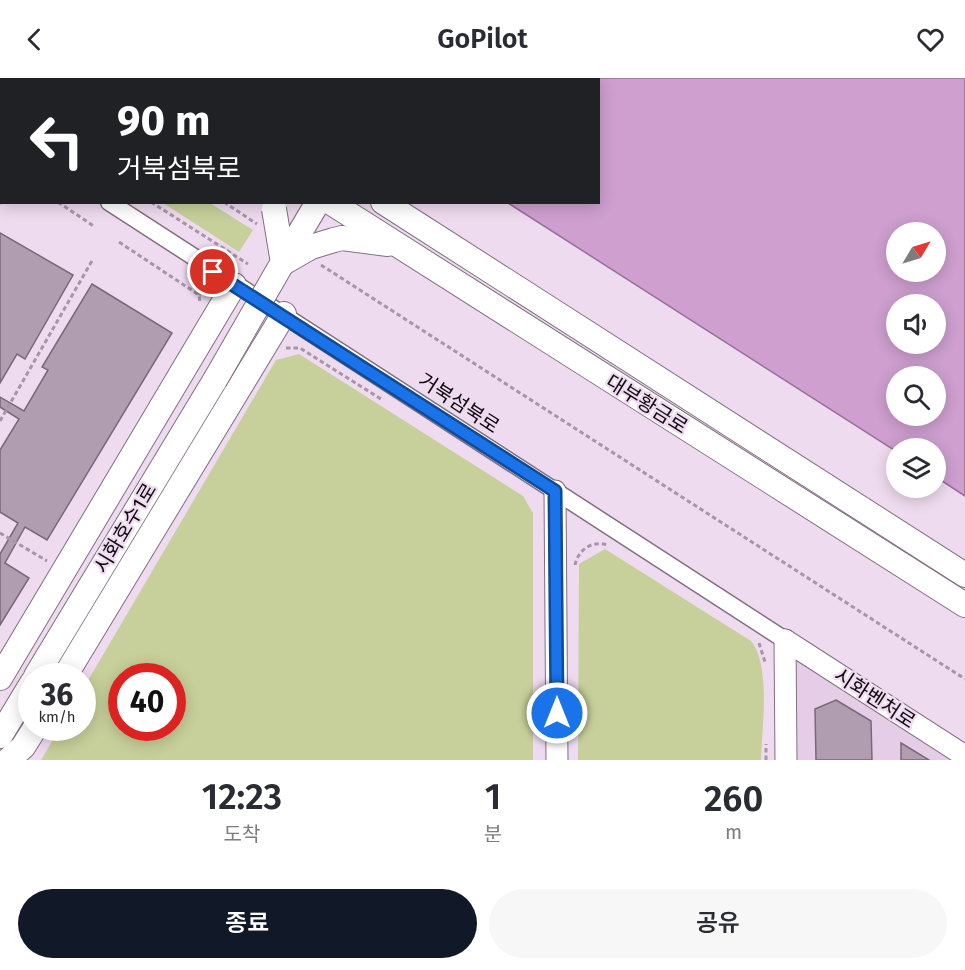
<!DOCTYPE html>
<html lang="ko">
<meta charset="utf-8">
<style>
:root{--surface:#fff;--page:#f7f7f7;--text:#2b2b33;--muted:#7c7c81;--accent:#111827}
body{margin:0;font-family:"Fira Sans","Noto Sans KR",sans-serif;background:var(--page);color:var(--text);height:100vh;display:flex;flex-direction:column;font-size:22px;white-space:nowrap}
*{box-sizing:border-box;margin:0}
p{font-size:20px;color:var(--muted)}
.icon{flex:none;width:33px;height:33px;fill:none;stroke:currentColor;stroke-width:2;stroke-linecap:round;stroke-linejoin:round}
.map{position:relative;height:682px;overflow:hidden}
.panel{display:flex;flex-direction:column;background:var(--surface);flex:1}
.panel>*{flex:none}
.top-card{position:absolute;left:0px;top:0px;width:600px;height:126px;box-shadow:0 3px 15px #0003;background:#202124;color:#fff;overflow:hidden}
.needle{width:39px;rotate:52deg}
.fabs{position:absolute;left:886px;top:144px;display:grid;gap:12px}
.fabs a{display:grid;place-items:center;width:60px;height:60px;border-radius:50%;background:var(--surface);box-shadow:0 3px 15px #0003;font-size:30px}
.speed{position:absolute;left:18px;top:585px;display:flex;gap:12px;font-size:30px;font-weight:700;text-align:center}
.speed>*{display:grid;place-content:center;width:78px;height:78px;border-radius:50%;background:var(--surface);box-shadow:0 3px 15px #0003;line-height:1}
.speed small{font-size:15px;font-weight:400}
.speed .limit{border:9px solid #d22;background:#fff;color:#111}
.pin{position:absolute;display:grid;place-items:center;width:51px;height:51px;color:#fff;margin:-26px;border:3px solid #fff;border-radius:50%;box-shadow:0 2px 6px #0007}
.me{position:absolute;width:66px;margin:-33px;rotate:0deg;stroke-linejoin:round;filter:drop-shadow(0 0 4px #0008)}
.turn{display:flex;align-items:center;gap:21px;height:126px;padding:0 18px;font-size:27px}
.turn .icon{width:78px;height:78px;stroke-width:2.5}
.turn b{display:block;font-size:42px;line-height:51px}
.eta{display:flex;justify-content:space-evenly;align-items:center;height:102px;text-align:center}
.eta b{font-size:36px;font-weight:600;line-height:42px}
.action{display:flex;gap:12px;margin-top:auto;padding:12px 18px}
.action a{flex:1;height:69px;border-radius:36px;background:var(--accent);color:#fff;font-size:24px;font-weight:600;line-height:69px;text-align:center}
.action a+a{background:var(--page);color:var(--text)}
header{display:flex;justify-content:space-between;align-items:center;height:78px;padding:0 18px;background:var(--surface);font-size:27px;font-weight:600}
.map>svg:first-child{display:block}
.built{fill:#e6cde7}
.green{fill:#c7d09a;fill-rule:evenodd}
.water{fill:#ce9fcf;stroke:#957296;stroke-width:1.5;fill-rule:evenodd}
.building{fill:#b09eb0;stroke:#7a687a;stroke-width:1.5}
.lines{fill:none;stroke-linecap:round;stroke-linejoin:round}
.minor-casing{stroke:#816f81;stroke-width:19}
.tertiary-casing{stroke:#816f81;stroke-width:23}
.secondary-casing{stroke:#816f81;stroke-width:26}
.path{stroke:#a696a6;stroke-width:3;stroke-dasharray:4.5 3;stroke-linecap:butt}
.minor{stroke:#fff;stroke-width:16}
.tertiary{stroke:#fff;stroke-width:21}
.secondary{stroke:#fff;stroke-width:24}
.secondary-bridge-casing{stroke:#816f81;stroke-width:26;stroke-linecap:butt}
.secondary-bridge{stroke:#fff;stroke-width:24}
.route-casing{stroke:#114b97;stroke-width:15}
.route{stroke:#1a73e8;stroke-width:10}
.labels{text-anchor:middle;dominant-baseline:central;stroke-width:4.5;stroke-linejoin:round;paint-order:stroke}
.street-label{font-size:20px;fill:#100910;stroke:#efdbef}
</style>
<header><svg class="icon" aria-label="back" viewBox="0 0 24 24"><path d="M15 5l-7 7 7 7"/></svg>GoPilot<svg class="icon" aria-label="heart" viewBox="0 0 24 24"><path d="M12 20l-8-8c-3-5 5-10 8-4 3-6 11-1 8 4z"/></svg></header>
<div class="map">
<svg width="965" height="682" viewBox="0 0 965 682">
<rect width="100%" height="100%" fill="#efdbef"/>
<polygon class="built" points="785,562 965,682 786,682"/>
<g class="green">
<polygon points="163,125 210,125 253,152 239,174"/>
<path d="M299,276L523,418L533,435V682H41L60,650H82L83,611L276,282ZM122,598H172V650H122Z"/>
<path d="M605,471L751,563C771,587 762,651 761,682H578L579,486Z"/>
</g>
<path class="water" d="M315,0H965V418L936,399V370H897V374L508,125L598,124V2ZM897,154H936V194H897ZM897,226H936V266H897ZM897,298H936V338H897Z"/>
<g class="building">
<polygon points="0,155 73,197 25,281 17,276 0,305"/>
<polygon points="92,206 172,255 47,462 25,449 5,485 29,500 0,547 0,476 18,445 0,434 0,372 19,341 0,329 0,319 24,333 48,292 42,289"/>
<polygon points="836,622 871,643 872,682 816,682 815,631"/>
<polygon points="901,665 929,682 901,682"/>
</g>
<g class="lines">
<g class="minor-casing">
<g id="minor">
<polyline points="0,61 2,58"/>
<polyline points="109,124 785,562"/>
</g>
</g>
<g class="tertiary-casing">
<g id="tertiary">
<polyline points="555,413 557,682"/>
<polyline points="785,562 965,678"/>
<polyline points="785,562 786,682"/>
</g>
</g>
<g class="secondary-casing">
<g id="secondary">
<polyline points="137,0 139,2"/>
<polyline points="187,0 189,2"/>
<polyline points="330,124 965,527"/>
<polyline points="383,124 965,497"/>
<polyline points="302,151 318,124"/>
<polyline points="334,162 342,160 388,166"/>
<polyline points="36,598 215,302"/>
<polyline points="65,598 284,236"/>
<polyline points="0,600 234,207"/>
<polyline points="0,658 32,605"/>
<polyline points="8,682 23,669 35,650"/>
</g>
</g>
<g class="path">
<polyline points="30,0 32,2"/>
<polyline points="0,27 2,28"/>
<polyline points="0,101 2,103"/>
<polyline points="58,124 95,149"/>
<polyline points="151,124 248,186"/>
<polyline points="224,124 257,146"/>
<polyline points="0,126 2,123"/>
<polyline points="119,164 199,217 200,224"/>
<polyline points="321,187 965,601"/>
<polyline points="199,217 206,205"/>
<polyline points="286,270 300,270 381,321"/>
<polyline points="0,343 93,181"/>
<polyline points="0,455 47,483"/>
<path d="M575,487C578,472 592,462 607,467"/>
<polyline points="759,565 765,584"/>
<polyline points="766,682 766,666"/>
</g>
<use href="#minor" class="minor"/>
<use href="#tertiary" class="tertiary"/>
<use href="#secondary" class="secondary"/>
<g class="secondary-bridge-casing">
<g id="secondary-bridge">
<polyline points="274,131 283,185 311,169 334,162"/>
<polyline points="215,302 302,151"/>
</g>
</g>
<use href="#secondary-bridge" class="secondary-bridge"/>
</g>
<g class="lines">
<g class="route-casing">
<polyline id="route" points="213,194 555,413 557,635"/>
</g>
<use href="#route" class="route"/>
</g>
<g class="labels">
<g class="street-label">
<text transform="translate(459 325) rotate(33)">거북섬북로</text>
<text transform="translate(647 326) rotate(32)">대부황금로</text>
<text transform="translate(125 450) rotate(-59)">시화호수1로</text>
<text transform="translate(875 620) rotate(33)">시화벤처로</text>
</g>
</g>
</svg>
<div class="fabs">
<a><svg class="needle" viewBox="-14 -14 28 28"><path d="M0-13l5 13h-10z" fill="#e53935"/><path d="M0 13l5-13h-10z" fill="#7c7c81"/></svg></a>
<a><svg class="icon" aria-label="sound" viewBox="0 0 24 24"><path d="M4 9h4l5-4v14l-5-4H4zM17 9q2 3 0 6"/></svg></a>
<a><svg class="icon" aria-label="search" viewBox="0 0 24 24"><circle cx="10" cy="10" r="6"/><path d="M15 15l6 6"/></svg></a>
<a><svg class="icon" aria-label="layers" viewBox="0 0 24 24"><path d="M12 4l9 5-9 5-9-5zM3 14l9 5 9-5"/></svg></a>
</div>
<div class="speed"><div>36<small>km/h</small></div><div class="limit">40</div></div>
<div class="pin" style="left:213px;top:194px;background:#d93025"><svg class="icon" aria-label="arrive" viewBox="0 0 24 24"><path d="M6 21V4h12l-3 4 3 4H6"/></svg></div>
<svg class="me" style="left:557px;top:635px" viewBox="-20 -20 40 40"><circle r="17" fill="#1a73e8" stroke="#fff" stroke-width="3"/><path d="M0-11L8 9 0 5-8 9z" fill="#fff"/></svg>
<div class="top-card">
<div class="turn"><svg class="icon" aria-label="left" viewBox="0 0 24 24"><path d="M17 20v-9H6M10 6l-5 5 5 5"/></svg><div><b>90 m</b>거북섬북로</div></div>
</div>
</div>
<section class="panel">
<div class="eta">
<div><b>12:23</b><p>도착</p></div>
<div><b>1</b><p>분</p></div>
<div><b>260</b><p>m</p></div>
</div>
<div class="action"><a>종료</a><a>공유</a></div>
</section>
